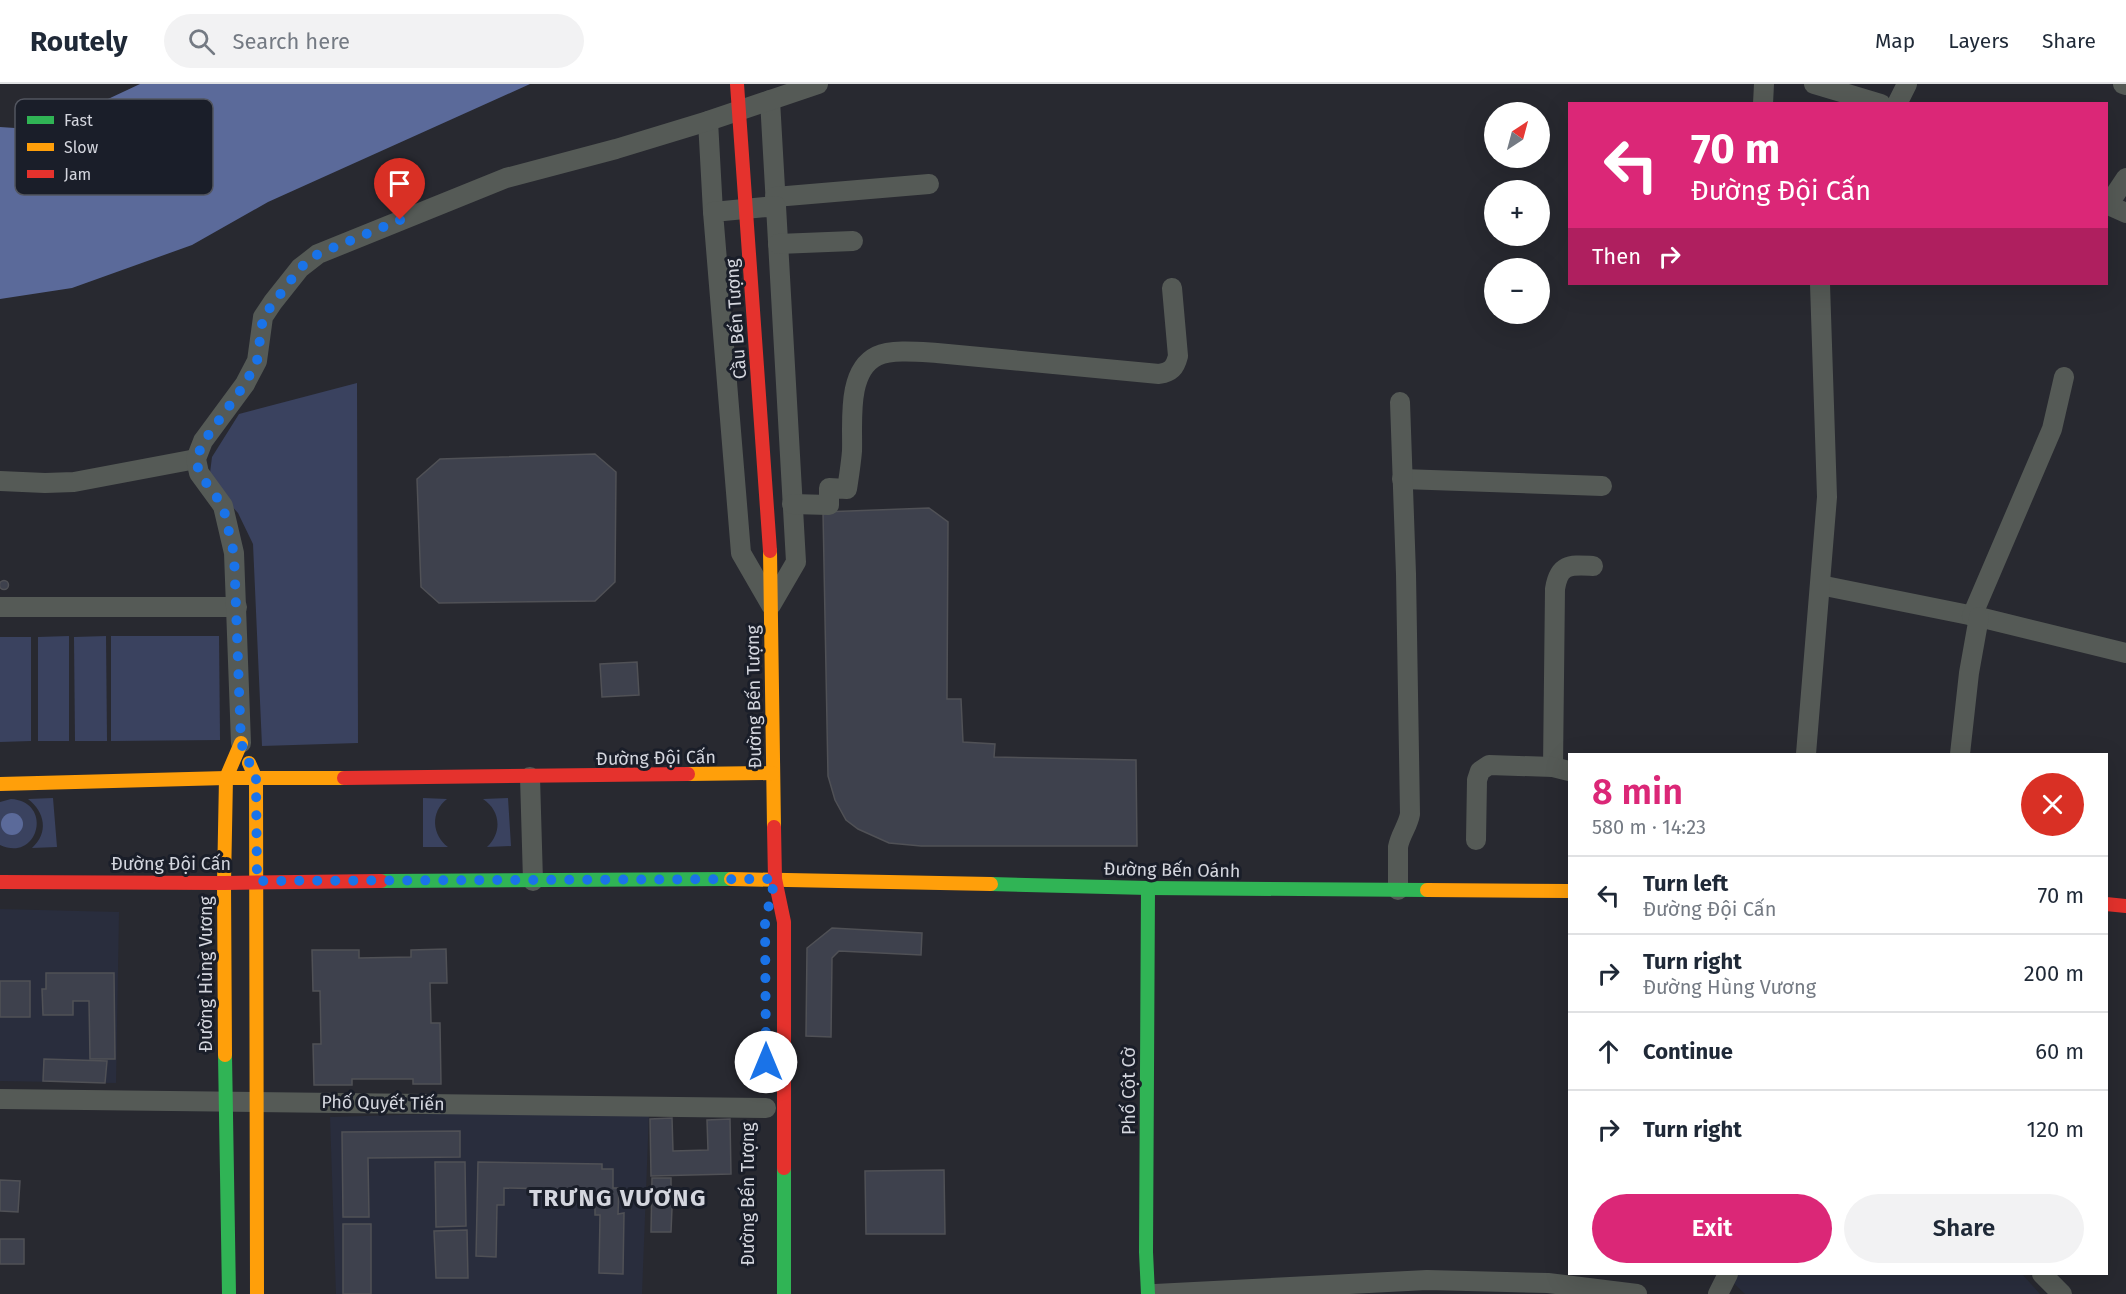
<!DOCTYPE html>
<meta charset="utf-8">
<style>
:root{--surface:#fff;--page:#f2f2f3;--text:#1f2937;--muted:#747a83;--line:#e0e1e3;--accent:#db2777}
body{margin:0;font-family:"Fira Sans",sans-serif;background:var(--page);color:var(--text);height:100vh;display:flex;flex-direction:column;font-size:22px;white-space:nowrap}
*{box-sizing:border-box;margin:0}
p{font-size:20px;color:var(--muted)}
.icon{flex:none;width:33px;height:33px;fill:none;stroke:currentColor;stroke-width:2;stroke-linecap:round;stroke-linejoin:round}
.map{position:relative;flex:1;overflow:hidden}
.drawer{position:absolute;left:1568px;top:669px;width:540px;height:522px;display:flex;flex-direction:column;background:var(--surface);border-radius:0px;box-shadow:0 6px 24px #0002}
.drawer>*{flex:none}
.guide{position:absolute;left:1568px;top:18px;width:540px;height:183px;border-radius:0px;box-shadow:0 6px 24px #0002;background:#db2777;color:#fff;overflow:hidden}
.needle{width:39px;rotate:36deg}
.fabs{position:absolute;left:1484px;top:18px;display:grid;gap:12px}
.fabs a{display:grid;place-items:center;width:66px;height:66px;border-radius:50%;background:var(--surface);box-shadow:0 6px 24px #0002;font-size:30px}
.pin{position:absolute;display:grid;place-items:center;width:51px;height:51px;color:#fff;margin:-62px -26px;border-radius:50% 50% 50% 0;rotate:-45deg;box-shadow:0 0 6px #0007}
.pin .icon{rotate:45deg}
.me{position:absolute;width:66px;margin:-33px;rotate:0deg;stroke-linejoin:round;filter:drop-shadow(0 0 4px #0008)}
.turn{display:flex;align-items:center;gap:21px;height:126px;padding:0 24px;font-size:27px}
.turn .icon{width:78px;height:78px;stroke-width:2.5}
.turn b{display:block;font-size:42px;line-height:51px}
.then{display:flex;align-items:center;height:57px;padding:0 24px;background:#0003;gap:12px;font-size:22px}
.round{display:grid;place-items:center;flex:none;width:63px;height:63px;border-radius:32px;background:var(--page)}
.summary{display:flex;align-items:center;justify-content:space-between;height:102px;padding:0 24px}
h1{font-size:36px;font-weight:600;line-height:45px;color:var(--accent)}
.cta{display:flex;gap:12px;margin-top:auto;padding:12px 24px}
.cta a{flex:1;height:69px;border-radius:36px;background:var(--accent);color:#fff;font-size:24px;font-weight:600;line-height:69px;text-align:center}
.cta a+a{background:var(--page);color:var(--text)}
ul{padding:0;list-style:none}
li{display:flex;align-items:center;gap:18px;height:78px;padding:0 24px;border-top:2px solid var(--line)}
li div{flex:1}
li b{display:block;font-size:22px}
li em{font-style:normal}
header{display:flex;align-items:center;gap:36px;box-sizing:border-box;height:84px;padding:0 30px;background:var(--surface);border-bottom:2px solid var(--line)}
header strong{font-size:28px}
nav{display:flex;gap:33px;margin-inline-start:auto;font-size:21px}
.search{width:420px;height:54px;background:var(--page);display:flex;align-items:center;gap:15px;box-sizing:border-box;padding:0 21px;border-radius:33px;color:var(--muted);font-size:22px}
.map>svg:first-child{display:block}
.built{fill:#292d3d}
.green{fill:#3a425f}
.water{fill:#5b6a9a}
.building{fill:#3e414d;stroke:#505156;stroke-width:1.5}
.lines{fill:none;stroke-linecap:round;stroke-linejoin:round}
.street{stroke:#555a56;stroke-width:20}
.fast{stroke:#30b455;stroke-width:14}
.slow{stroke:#ff9f0a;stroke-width:14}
.jam{stroke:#e5322d;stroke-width:14}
.jam-bridge{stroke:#e5322d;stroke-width:14}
.route{stroke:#1a73e8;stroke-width:10;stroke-dasharray:0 18}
.labels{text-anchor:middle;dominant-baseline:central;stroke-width:6;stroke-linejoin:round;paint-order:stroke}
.street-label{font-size:18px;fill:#d4d6de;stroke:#1a1e29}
.district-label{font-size:24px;font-weight:bold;letter-spacing:1.5px;fill:#d4d6de;stroke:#1a1e29}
.key{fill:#1a1e29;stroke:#52555f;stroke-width:1.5}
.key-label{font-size:16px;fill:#d4d6de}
</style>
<header>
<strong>Routely</strong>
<div class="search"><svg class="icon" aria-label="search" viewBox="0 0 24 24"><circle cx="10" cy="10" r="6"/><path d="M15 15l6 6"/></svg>Search here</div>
<nav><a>Map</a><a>Layers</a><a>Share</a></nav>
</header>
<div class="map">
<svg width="2126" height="1210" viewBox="0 0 2126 1210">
<rect width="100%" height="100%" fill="#282930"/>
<g class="built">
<polygon points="0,825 119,828 116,999 0,997"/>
<polygon points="468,1029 649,1029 642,1210 336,1210 330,1033"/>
<polygon points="1724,1190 2022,1190 2040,1210 1745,1210"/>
</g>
<g class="green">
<polygon points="357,299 358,659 262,662 253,460 238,429 218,407 210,389 212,373 239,330"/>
<polygon points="69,552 69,657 38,657 38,553"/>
<polygon points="106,552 107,657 75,657 74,553"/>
<polygon points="111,552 219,552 220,656 111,657"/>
<polygon points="0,553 31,553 31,657 0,658"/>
<path d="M53,714L57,763L32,764C49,749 45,728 28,715Z"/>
<path d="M423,714L447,715C430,728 432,751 448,763H423Z"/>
<path d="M508,714L511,762L487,763C503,748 500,726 483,715Z"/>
<path d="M11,715C54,718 38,779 0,761V718Z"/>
</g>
<g class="water">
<polygon points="140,0 530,0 268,118 192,161 72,204 0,215 0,43 30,45 61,37"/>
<circle cx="12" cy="740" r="11"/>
</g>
<g class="building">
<polygon points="595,370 616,388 615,498 595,517 439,519 421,503 417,395 440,375"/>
<polygon points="929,424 948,438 947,615 961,615 963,658 995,660 994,673 1136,676 1137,762 921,762 889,759 858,745 846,736 835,716 828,692 823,428"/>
<circle cx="4" cy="501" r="4.5"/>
<polygon points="637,578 639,611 602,613 600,580"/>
<polygon points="832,844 922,849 921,871 839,867 832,874 831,953 806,952 807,864"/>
<polygon points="446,865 447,899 430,899 431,939 440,939 441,1000 413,1000 413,995 352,995 352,1001 314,1001 313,960 321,960 320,907 313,907 312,866 359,866 359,874 411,873 411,866"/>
<polygon points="46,889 114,889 115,975 90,975 89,917 73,917 73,931 43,931 42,905 46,905"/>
<rect x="0" y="897" width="30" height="36"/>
<polygon points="44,975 107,977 105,999 43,997"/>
<polygon points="672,1034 673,1067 708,1066 707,1036 730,1035 731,1090 651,1092 650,1035"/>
<polygon points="460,1047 460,1073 368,1074 369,1133 343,1133 342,1048"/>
<polygon points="435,1078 465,1078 466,1142 436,1143"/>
<polygon points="478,1078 602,1080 602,1085 613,1085 613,1104 619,1104 618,1130 624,1129 623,1190 599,1189 600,1131 595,1131 595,1106 504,1104 504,1121 497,1121 496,1173 476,1172"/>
<polygon points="944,1086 945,1150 866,1150 865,1087"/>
<polygon points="652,1094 671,1094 671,1107 677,1107 677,1124 672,1124 671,1148 651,1148"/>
<polygon points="0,1096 20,1097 18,1128 0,1127"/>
<rect x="343" y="1140" width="28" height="70"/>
<polygon points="467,1146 468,1194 436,1194 434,1147"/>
<rect x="0" y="1155" width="24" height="25"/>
</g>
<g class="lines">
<g class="street">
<polyline points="1814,0 1881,20"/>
<polyline points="2123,0 2126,1"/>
<polyline points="770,16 776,122"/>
<polyline points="1763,20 1764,0"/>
<polyline points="1897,20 1907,0"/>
<polyline points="708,37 713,128"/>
<polyline points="775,113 929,100"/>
<polyline points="2106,120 2126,129"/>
<polyline points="2108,121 2126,94"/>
<polygon points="776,122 796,478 771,521 741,469 713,128"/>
<polyline points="778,160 853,157"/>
<polyline points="1402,395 1602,402"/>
<polyline points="0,397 45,399 74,398 196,375"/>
<path d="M792,420L829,421V404L847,405C849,392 851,380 852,367C853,340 846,287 877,272C892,265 920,268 937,269L1159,290C1171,288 1175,284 1178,272L1172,204"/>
<polyline points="1820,501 1979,533 2126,569"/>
<polyline points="0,523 237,523"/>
<polyline points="1972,532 2052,345 2064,293"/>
<polyline points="241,659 234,469 223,422 199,389 196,375 203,357 245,300 257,277 263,233 273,218 300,184 318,170 506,94 616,65 708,37 818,0"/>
<polyline points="1806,670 1827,413 1820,200"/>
<polyline points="1960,670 1969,589 1979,533"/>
<path d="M1569,687L1553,683L1555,505C1559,479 1571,481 1593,482"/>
<polyline points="530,693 533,797"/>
<polyline points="1476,756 1477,696 1480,687 1489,681 1553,683"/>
<path d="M1398,806V763C1400,751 1408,742 1410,730L1406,490L1400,318"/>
<polyline points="0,1015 766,1024"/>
<polyline points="2042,1190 2062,1210"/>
<polyline points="1155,1210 1427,1196 1548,1199 1637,1210"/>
<polyline points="1718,1210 1728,1190"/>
</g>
<g class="fast">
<polyline points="381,797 731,795"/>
<polyline points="991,800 1148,804 1427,806"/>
<polyline points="1148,804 1146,1168 1148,1210"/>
<polyline points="225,971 229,1210"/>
<polyline points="784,1084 784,1210"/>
</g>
<g class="slow">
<polyline points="770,467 774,743"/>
<polyline points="249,679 256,695 257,1210"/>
<polyline points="688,690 773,689"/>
<polyline points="0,700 226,694 344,694"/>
<polyline points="731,795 991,800"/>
<polyline points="1427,806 1569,807"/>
<polyline points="225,971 224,799 226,694 241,659"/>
</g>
<g class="jam">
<polyline points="344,694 688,690"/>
<polyline points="774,743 775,795 784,838 784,1084"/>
<polyline points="0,798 224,799 381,797"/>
<polyline points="2106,820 2126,822"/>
</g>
<polyline class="jam-bridge" points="737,0 770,467"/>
</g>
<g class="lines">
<polyline class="route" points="400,136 318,170 300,184 263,233 257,277 245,300 204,357 196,375 199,389 223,422 234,470 241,659 256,695 257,797 775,795 765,838 766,978"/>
</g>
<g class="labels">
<g class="street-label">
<text transform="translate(736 235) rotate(-94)">Cầu Bến Tượng</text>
<text transform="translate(754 613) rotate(-91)">Đường Bến Tượng</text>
<text transform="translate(656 674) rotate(-1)">Đường Đội Cấn</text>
<text x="171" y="780">Đường Đội Cấn</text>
<text transform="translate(1172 786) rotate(1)">Đường Bến Oánh</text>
<text transform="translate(206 890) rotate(-90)">Đường Hùng Vương</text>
<text transform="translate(1129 1007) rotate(-90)">Phố Cột Cờ</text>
<text transform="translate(383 1019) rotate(1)">Phố Quyết Tiến</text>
<text transform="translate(748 1110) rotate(-90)">Đường Bến Tượng</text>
</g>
<g class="district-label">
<text x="618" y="1114">TRƯNG VƯƠNG</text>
</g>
</g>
<rect x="15" y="15" width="198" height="96" rx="9" class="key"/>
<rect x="27" y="32" width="27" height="8" fill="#30b455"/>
<rect x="27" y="59" width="27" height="8" fill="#ff9f0a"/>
<rect x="27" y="86" width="27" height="8" fill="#e5322d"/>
<g class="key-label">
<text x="64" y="42">Fast</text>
<text x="64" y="69">Slow</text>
<text x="64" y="96">Jam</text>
</g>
</svg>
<div class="fabs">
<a><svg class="needle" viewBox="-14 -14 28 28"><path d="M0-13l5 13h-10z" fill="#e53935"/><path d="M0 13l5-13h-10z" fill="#747a83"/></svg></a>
<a>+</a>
<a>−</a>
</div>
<div class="pin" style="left:400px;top:136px;background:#d93025"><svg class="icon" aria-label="arrive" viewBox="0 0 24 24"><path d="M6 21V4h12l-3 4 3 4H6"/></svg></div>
<svg class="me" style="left:766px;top:978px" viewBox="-20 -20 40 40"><circle r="19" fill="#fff"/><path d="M0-13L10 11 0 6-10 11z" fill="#1a73e8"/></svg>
<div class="guide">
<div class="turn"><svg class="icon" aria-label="left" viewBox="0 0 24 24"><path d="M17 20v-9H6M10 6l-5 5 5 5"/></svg><div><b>70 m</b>Đường Đội Cấn</div></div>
<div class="then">Then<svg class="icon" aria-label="right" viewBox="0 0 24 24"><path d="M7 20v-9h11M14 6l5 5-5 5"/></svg></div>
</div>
<section class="drawer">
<div class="summary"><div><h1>8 min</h1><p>580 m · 14:23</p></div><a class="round" style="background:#d93025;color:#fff"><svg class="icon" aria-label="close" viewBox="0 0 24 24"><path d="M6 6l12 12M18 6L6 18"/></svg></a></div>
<ul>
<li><svg class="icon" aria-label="left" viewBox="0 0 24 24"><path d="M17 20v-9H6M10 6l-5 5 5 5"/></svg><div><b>Turn left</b><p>Đường Đội Cấn</p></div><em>70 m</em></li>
<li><svg class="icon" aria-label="right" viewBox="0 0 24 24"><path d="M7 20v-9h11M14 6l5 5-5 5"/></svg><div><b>Turn right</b><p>Đường Hùng Vương</p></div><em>200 m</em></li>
<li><svg class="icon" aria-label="ahead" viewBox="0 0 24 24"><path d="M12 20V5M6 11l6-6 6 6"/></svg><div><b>Continue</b></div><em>60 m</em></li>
<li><svg class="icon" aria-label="right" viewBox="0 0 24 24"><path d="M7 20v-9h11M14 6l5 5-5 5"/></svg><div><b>Turn right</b></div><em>120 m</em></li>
</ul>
<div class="cta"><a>Exit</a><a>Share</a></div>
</section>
</div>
